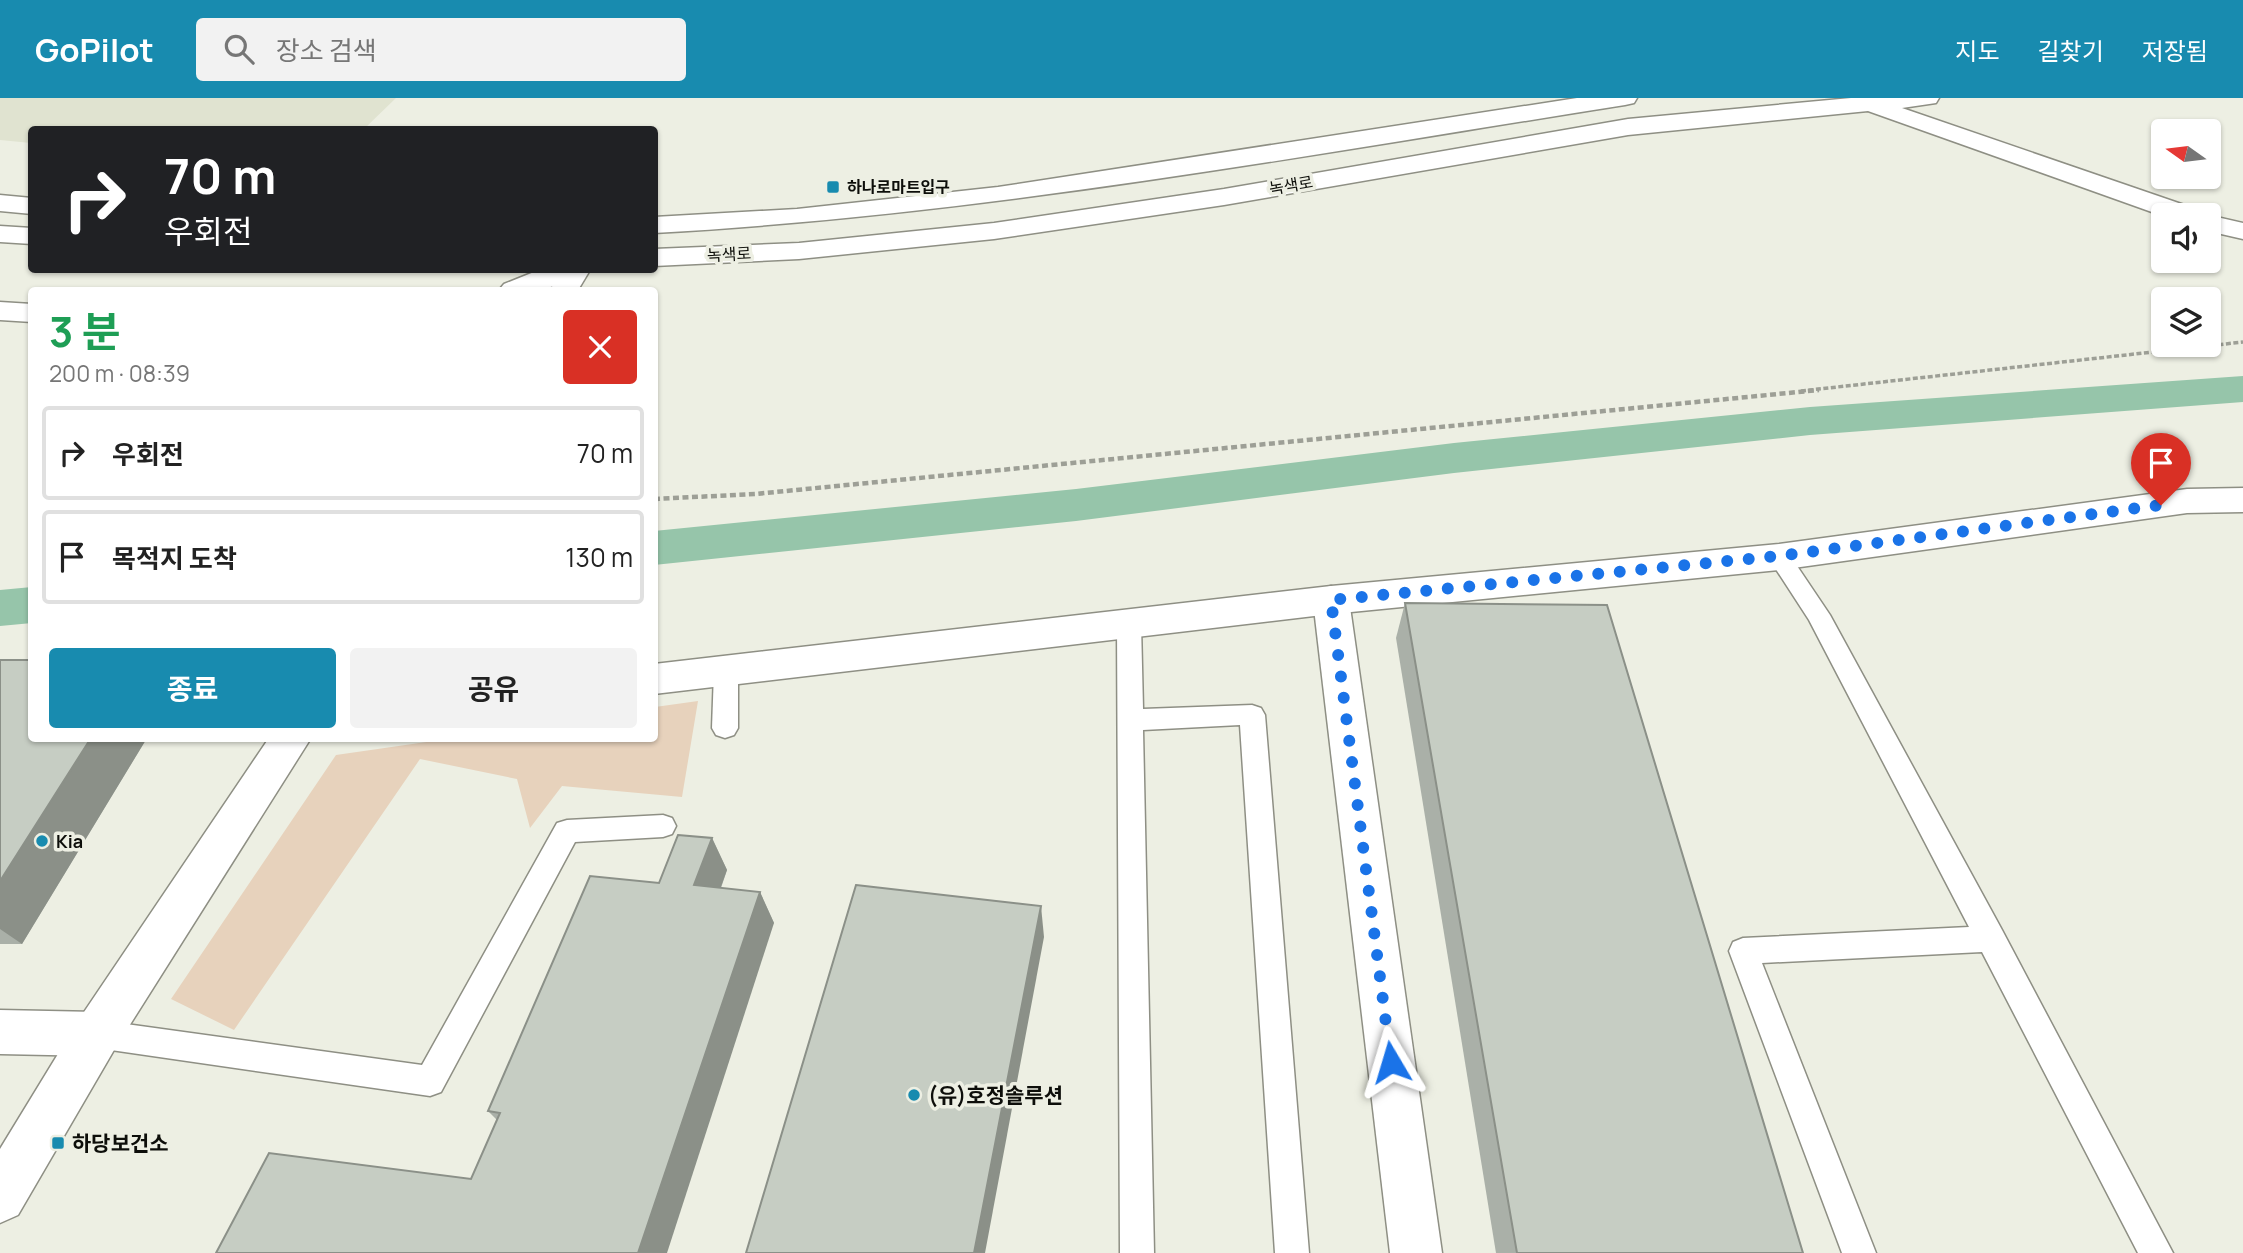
<!DOCTYPE html>
<html lang="ko">
<meta charset="utf-8">
<style>
:root{--surface:#fff;--page:#f2f2f2;--text:#222;--muted:#767676;--line:#e0e0e0;--accent:#188baf}
body{margin:0;font-family:Manrope,"Noto Sans KR",sans-serif;background:var(--page);color:var(--text);height:100vh;display:flex;flex-direction:column;font-size:26px;white-space:nowrap}
*{box-sizing:border-box;margin:0}
p{font-size:23px;color:var(--muted)}
.icon{flex:none;width:38px;height:38px;fill:none;stroke:currentColor;stroke-width:2;stroke-linecap:round;stroke-linejoin:round}
.map{position:relative;flex:1;overflow:hidden}
.side{position:absolute;left:28px;top:189px;width:630px;height:455px;display:flex;flex-direction:column;background:var(--surface);border-radius:7px;box-shadow:0 2px 5px #0004}
.side>*{flex:none}
.guide{position:absolute;left:28px;top:28px;width:630px;height:147px;border-radius:7px;box-shadow:0 2px 5px #0004;background:#202124;color:#fff;overflow:hidden}
.needle{width:46px;rotate:284deg}
.buttons{position:absolute;left:2151px;top:21px;display:grid;gap:14px}
.buttons a{display:grid;place-items:center;width:70px;height:70px;border-radius:7px;background:var(--surface);box-shadow:0 2px 5px #0004;font-size:35px}
.pin{position:absolute;display:grid;place-items:center;width:60px;height:60px;color:#fff;margin:-72px -30px;border-radius:50% 50% 50% 0;rotate:-45deg;box-shadow:0 0 7px #0007}
.pin .icon{rotate:45deg}
.me{position:absolute;width:77px;margin:-38px;rotate:353deg;stroke-linejoin:round;filter:drop-shadow(0 0 5px #0008)}
.turn{display:flex;align-items:center;gap:24px;height:147px;padding:0 21px;font-size:32px}
.turn .icon{width:91px;height:91px;stroke-width:2.5}
.turn b{display:block;font-size:49px;line-height:60px}
.round{display:grid;place-items:center;flex:none;width:74px;height:74px;border-radius:7px;background:var(--page)}
.overview{display:flex;align-items:center;justify-content:space-between;height:119px;padding:0 21px}
h1{font-size:42px;font-weight:700;line-height:52px;color:#1e9e55}
.primary-button{display:flex;gap:14px;margin-top:auto;padding:14px 21px}
.primary-button a{flex:1;height:80px;border-radius:7px;background:var(--accent);color:#fff;font-size:28px;font-weight:700;line-height:80px;text-align:center}
.primary-button a+a{background:var(--page);color:var(--text)}
ul{padding:0;list-style:none}
li{display:flex;align-items:center;gap:21px;height:94px;margin:0 14px 10px;padding:0 7px;border:4px solid var(--line);border-radius:7px}
li div{flex:1}
li b{display:block;font-size:26px}
li em{font-style:normal}
header{display:flex;align-items:center;gap:42px;box-sizing:border-box;height:98px;padding:0 35px;background:var(--accent);color:#fff}
header strong{font-size:33px}
nav{display:flex;gap:38px;margin-inline-start:auto;font-size:24px}
.search{width:490px;height:63px;background:var(--page);display:flex;align-items:center;gap:18px;box-sizing:border-box;padding:0 24px;border-radius:7px;color:var(--muted);font-size:26px}
.map>svg:first-child{display:block}
.built{fill:#e0e3d0}
.green{fill:#e7d2bc}
.lines{fill:none;stroke-linecap:round;stroke-linejoin:round}
.canal{fill:#96c5aa;fill-rule:evenodd}
.lane-casing{stroke:#8e8f84;stroke-width:3}
.street-casing{stroke:#8e8f84;stroke-width:3}
.secondary-casing{stroke:#8e8f84;stroke-width:3}
.path-far1{stroke:#9d9f96;stroke-width:3.5;stroke-dasharray:5 2.5;stroke-linecap:butt}
.path{stroke:#9d9f96;stroke-width:4.5;stroke-dasharray:6 3.5;stroke-linecap:butt}
.lane{fill:#fff;fill-rule:evenodd}
.street{fill:#fff;fill-rule:evenodd}
.secondary{fill:#fff;fill-rule:evenodd}
.wall{fill:#aab0a8}
.shaded-wall{fill:#8b9088}
.building{fill:#c6cdc3;stroke:#8b9088;stroke-width:2}
.route{stroke:#1a73e8;stroke-width:12;stroke-dasharray:0 21.6}
.poi-dot{fill:#188baf;stroke:#edefe3;stroke-width:2.5}
.labels{text-anchor:middle;dominant-baseline:central;stroke-width:7;stroke-linejoin:round;paint-order:stroke}
.far-street-label{font-size:16px;fill:#0d0e0a;stroke:#edefe3}
.far-poi-label{font-size:16px;font-weight:bold;fill:#0d0e0a;stroke:#edefe3;text-anchor:start}
.poi-label{font-size:18px;font-weight:bold;fill:#0d0e0a;stroke:#edefe3;text-anchor:start}
.near-poi-label{font-size:21px;font-weight:bold;fill:#0d0e0a;stroke:#edefe3;text-anchor:start}
</style>
<header>
<strong>GoPilot</strong>
<div class="search"><svg class="icon" aria-label="search" viewBox="0 0 24 24"><circle cx="10" cy="10" r="6"/><path d="M15 15l6 6"/></svg>장소 검색</div>
<nav><a>지도</a><a>길찾기</a><a>저장됨</a></nav>
</header>
<div class="map">
<svg width="2243" height="1155" viewBox="0 0 2243 1155">
<rect width="100%" height="100%" fill="#edefe3"/>
<polygon class="built" points="0,0 396,0 364,31 32,32 31,45 0,42"/>
<polygon class="green" points="698,603 682,699 562,688 530,730 517,681 420,661 234,932 171,901 336,657 447,641 654,640 655,609"/>
<g class="lines">
<g class="canal">
<polygon points="2243,278 2243,304 1810,337 1454,375 1076,423 654,467 654,433 1076,391 1454,345 1810,309"/>
<polygon points="32,489 32,525 0,528 0,492"/>
</g>
<g class="lane-casing">
<g id="lane">
<polygon points="1779,451 1787,453 1830,517 2002,832 2173,1155 2138,1155 1982,854 1762,865 1876,1155 1842,1155 1729,853 1733,844 1743,840 1969,829 1809,522 1768,459 1771,453"/>
<polygon points="1129,517 1137,520 1141,526 1143,611 1252,607 1261,610 1265,617 1309,1155 1275,1155 1240,627 1143,632 1154,1155 1120,1155 1117,526 1121,520"/>
<polygon points="726,565 735,567 738,574 738,630 734,637 725,640 716,637 712,630 714,574 717,567"/>
<polygon points="663,717 672,720 676,728 672,736 663,739 575,744 441,994 430,998 97,950 86,946 82,936 86,926 97,922 422,967 557,725 567,722"/>
</g>
</g>
<g class="street-casing">
<g id="street">
<path d="M539,172H577C562,194 523,194 499,192L504,186Z"/>
<polygon points="0,204 32,206 32,224 0,222"/>
<polygon points="1331,488 1344,492 1349,502 1442,1155 1390,1155 1313,502 1318,492"/>
<polygon points="0,912 97,914 114,920 121,936 114,952 97,958 0,956"/>
</g>
</g>
<g class="secondary-casing">
<g id="secondary">
<path d="M1577,0H1637L1634,5L1625,7C1302,58 981,117 654,135V119L797,111L998,89Z"/>
<polygon points="1851,0 1939,0 1936,5 1902,10 2196,111 2200,117 2163,118 1868,13 1628,37 1224,107 994,141 799,161 654,168 654,151 799,145 994,125 1224,91 1628,21"/>
<polygon points="0,97 32,100 32,116 0,113"/>
<polygon points="2206,117 2208,117 2243,125 2243,141 2208,133 2208,117"/>
<polygon points="0,128 32,130 32,146 0,144"/>
<polygon points="562,172 590,172 578,192 550,192"/>
<polygon points="2243,390 2243,414 2187,415 1779,472 1331,516 654,596 654,566 1331,488 1779,446 2187,391"/>
<polygon points="269,640 311,640 114,952 18,1117 0,1125 0,1051 80,920"/>
</g>
</g>
<polyline class="path-far1" points="1801,293 2243,244"/>
<polyline class="path" points="654,401 755,396 1819,292"/>
<use href="#lane" class="lane"/>
<use href="#street" class="street"/>
<use href="#secondary" class="secondary"/>
</g>
<g class="wall">
<polygon points="1405,505 1803,1155 1496,1155 1396,540"/>
<polygon points="0,562 32,640 147,640 22,846 0,846"/>
<polygon points="712,740 727,772 721,790 760,794 774,825 471,1081 497,1022 488,1013 659,785"/>
</g>
<g class="shaded-wall">
<polygon points="91,640 147,640 22,846 0,831 0,783"/>
<polygon points="712,740 727,772 710,819 694,787"/>
<polygon points="760,794 774,825 667,1155 638,1155"/>
<polygon points="1041,808 1044,839 985,1155 974,1155"/>
</g>
<g class="building">
<polygon points="1405,505 1607,507 1803,1155 1517,1155"/>
<polygon points="0,562 32,562 32,640 91,640 0,783"/>
<polygon points="678,737 712,740 694,787 760,794 638,1155 216,1155 269,1055 471,1081 500,1015 488,1013 590,778 659,785"/>
<polygon points="856,787 1041,808 974,1155 746,1155"/>
</g>
<g class="lines">
<polyline class="route" points="1391,964 1331,502 1779,458 2161,407"/>
</g>
<g class="poi-dot">
<rect x="826" y="82" width="14" height="14" rx="3.5"/>
<circle cx="42" cy="743" r="7"/>
<circle cx="914" cy="997" r="7"/>
<rect x="51" y="1038" width="14" height="14" rx="3.5"/>
</g>
<g class="labels">
<g class="far-street-label">
<text transform="translate(1291 87) rotate(-10)">녹색로</text>
<text transform="translate(729 156) rotate(-3)">녹색로</text>
</g>
<g class="far-poi-label">
<text x="847" y="89">하나로마트입구</text>
</g>
<g class="poi-label">
<text x="56" y="743">Kia</text>
</g>
<g class="near-poi-label">
<text x="928" y="997">(유)호정솔루션</text>
<text x="72" y="1045">하당보건소</text>
</g>
</g>
</svg>
<div class="buttons">
<a><svg class="needle" viewBox="-14 -14 28 28"><path d="M0-13l5 13h-10z" fill="#e53935"/><path d="M0 13l5-13h-10z" fill="#767676"/></svg></a>
<a><svg class="icon" aria-label="sound" viewBox="0 0 24 24"><path d="M4 9h4l5-4v14l-5-4H4zM17 9q2 3 0 6"/></svg></a>
<a><svg class="icon" aria-label="layers" viewBox="0 0 24 24"><path d="M12 4l9 5-9 5-9-5zM3 14l9 5 9-5"/></svg></a>
</div>
<div class="pin" style="left:2161px;top:407px;background:#d93025"><svg class="icon" aria-label="arrive" viewBox="0 0 24 24"><path d="M6 21V4h12l-3 4 3 4H6"/></svg></div>
<svg class="me" style="left:1391px;top:964px" viewBox="-20 -20 40 40"><path d="M0-17L14 15 0 8-14 15z" fill="#1a73e8" stroke="#fff" stroke-width="4"/></svg>
<div class="guide">
<div class="turn"><svg class="icon" aria-label="right" viewBox="0 0 24 24"><path d="M7 20v-9h11M14 6l5 5-5 5"/></svg><div><b>70 m</b>우회전</div></div>
</div>
<section class="side">
<div class="overview"><div><h1>3 분</h1><p>200 m · 08:39</p></div><a class="round" style="background:#d93025;color:#fff"><svg class="icon" aria-label="close" viewBox="0 0 24 24"><path d="M6 6l12 12M18 6L6 18"/></svg></a></div>
<ul>
<li><svg class="icon" aria-label="right" viewBox="0 0 24 24"><path d="M7 20v-9h11M14 6l5 5-5 5"/></svg><div><b>우회전</b></div><em>70 m</em></li>
<li><svg class="icon" aria-label="arrive" viewBox="0 0 24 24"><path d="M6 21V4h12l-3 4 3 4H6"/></svg><div><b>목적지 도착</b></div><em>130 m</em></li>
</ul>
<div class="primary-button"><a>종료</a><a>공유</a></div>
</section>
</div>
